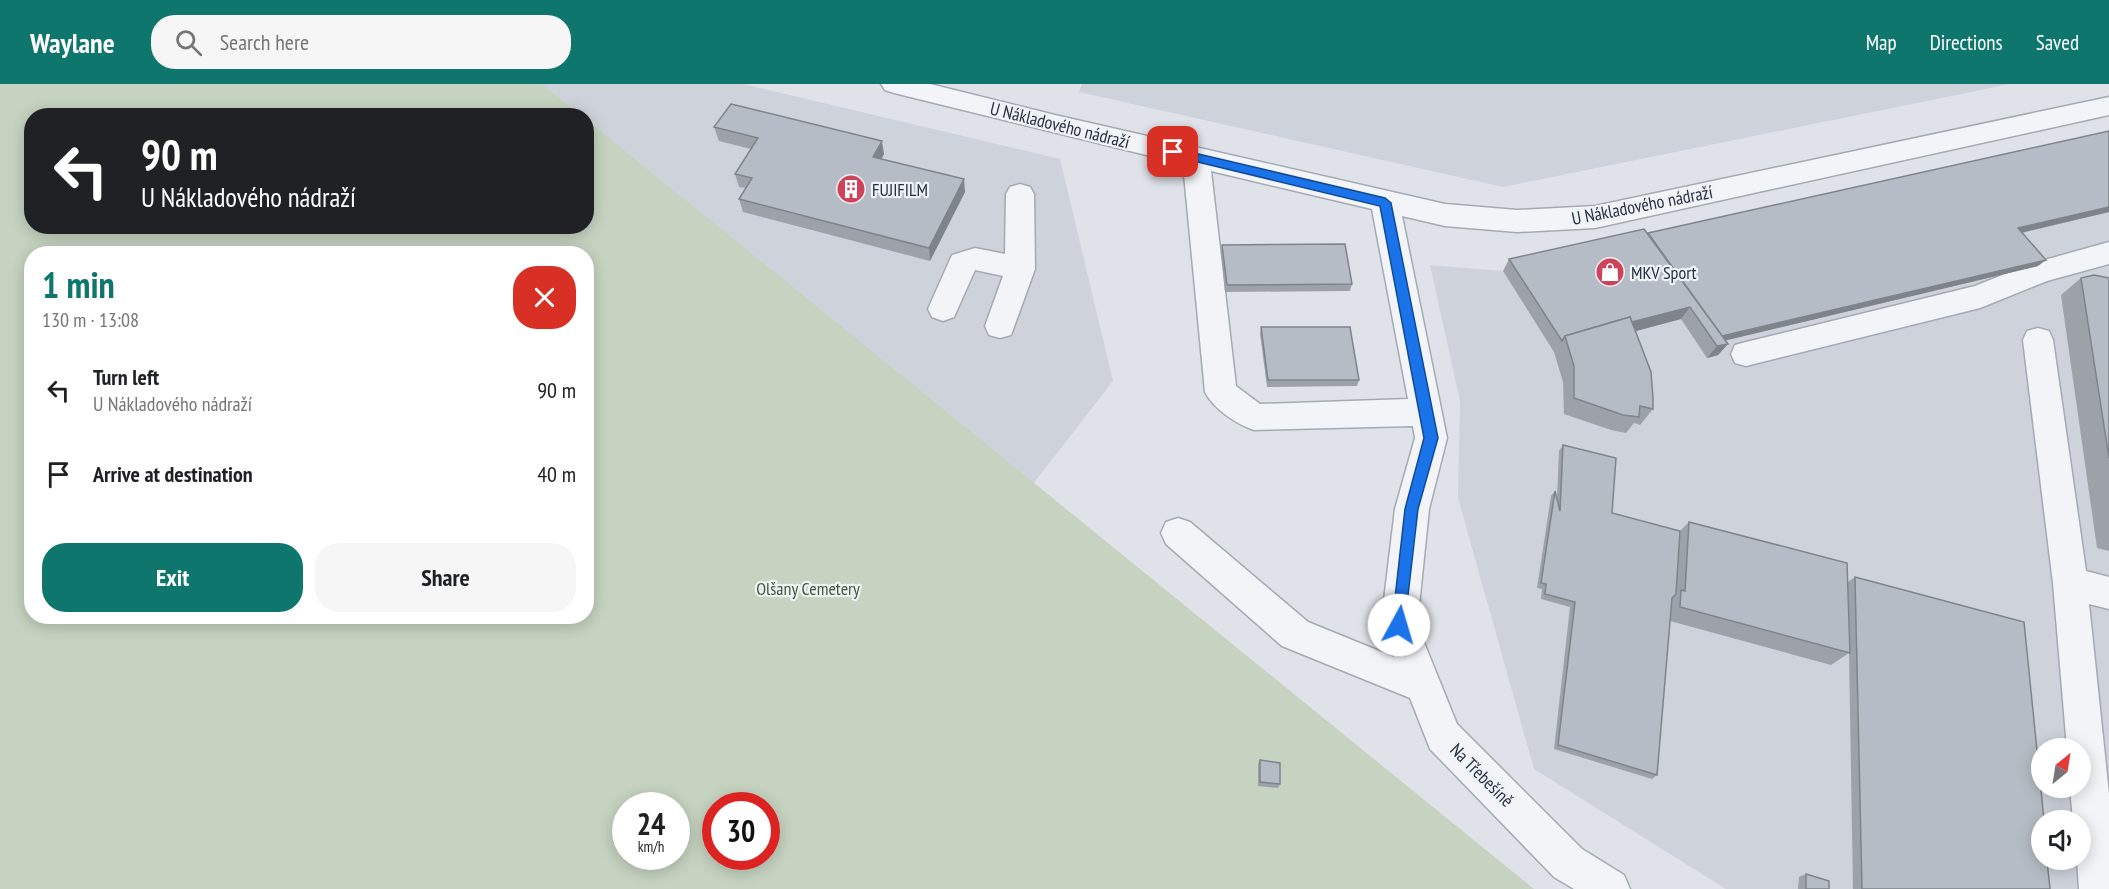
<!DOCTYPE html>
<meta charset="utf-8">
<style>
:root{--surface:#fff;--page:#f6f6f6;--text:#202124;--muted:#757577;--accent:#0f766e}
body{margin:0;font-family:"PT Sans Narrow",sans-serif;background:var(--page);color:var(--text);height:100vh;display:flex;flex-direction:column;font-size:22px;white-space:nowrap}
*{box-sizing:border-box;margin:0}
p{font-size:20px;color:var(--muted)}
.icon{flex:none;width:33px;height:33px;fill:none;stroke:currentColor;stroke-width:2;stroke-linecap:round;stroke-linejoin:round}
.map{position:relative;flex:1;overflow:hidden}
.panel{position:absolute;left:24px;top:162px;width:570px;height:378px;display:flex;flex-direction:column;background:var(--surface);border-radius:24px;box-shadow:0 3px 15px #0003}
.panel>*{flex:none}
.guide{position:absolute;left:24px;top:24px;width:570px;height:126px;border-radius:24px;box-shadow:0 3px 15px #0003;background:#202124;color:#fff;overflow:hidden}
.needle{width:39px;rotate:30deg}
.tools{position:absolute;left:2031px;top:654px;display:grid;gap:12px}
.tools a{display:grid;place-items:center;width:60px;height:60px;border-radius:50%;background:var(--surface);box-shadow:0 3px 15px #0003;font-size:30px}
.speed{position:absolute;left:612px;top:708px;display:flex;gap:12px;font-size:30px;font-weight:700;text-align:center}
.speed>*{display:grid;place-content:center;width:78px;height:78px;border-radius:50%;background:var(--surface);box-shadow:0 3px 15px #0003;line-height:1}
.speed small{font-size:15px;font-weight:400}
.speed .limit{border:9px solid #d22;background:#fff;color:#111}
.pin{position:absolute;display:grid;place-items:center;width:51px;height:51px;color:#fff;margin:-26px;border-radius:12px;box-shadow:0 3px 9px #0006}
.me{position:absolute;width:66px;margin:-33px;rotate:6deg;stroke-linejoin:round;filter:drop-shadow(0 0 4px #0008)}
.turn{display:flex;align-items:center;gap:21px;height:126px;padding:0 18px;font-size:27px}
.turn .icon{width:78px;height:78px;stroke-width:2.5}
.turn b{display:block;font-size:42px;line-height:51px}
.round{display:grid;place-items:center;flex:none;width:63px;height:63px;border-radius:24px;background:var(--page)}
.head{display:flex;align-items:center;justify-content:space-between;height:102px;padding:0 18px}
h1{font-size:36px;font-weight:600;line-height:45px;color:var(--accent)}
.button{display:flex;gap:12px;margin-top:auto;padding:12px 18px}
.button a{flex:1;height:69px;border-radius:24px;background:var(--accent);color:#fff;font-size:24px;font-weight:600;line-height:69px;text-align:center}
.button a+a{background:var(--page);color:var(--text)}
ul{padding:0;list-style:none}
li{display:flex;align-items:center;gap:18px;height:84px;padding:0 18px}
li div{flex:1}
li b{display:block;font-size:22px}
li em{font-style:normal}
header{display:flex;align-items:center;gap:36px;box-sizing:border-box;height:84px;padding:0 30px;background:var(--accent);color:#fff}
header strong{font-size:28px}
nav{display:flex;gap:33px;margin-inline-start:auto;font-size:21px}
.search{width:420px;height:54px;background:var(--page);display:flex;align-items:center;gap:15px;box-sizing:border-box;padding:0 21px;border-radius:24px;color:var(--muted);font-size:22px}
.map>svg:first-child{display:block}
.built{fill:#cdd2db;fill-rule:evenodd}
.green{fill:#c5d3c0;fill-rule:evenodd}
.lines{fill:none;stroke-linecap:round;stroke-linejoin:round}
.minor-casing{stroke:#a4aab3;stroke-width:3}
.minor{fill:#f2f4f7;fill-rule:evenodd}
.wall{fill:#9da2a9}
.shaded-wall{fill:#7f848a}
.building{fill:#b6bcc5;stroke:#7f848a;stroke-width:1.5}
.route{fill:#1a73e8;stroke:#114b97;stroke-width:1.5}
.labels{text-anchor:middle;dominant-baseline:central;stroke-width:4.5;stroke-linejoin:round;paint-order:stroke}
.street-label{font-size:18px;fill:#283140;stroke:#eff2f6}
.poi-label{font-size:18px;fill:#283140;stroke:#eff2f6;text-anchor:start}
.park-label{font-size:18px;fill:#3d5c35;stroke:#eff2f6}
</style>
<header>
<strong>Waylane</strong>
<div class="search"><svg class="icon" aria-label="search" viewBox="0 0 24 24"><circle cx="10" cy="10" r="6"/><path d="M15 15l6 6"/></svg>Search here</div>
<nav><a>Map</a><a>Directions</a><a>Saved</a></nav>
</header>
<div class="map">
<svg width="2109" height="805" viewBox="0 0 2109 805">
<rect width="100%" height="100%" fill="#dfe3e9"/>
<g class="built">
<polygon points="542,0 743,0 1060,75 1113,297 1033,400 587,36 586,32 581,31"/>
<polygon points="1082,0 2010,0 1503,103 1079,8"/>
<path d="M2109,53V805H1726L1534,685L1458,414L1460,317L1430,181L1503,187ZM2042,664H2080V704H2042ZM2042,736H2080V776H2042Z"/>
</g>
<path class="green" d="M0,0H542L581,31L32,32V142H586L587,36L1534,805H0ZM32,170H586V532H32ZM626,722H676V772H626ZM716,722H766V772H716Z"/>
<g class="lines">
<g class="minor-casing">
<g id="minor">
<path d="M881,0H930L1055,31L1445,120L1517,126L1595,122L2109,13V31L1595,144L1517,148L1445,142L1402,132L1447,354L1429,425L1417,541L1457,640L1582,765L1624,791L1630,805H1574L1554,793L1430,665L1410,614L1282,562L1166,460L1161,449L1166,438L1178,434L1190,438L1308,538L1394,573L1381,541L1395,425L1415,354L1413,342L1254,346C1236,340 1214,325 1205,308L1183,80L894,9L885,6ZM1211,87L1372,125L1408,315L1260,320L1236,302Z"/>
<polygon points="1020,100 1030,103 1034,110 1035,185 1011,251 1000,254 989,251 985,242 1003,192 975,186 954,233 943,237 932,233 928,225 952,171 975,164 1005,170 1006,110 1010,103"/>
<polygon points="2109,158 2109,180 2047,197 1980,224 1746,282 1735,279 1731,270 1735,261 1746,258 1975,202 2030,180"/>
<polygon points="2038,244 2049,247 2053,256 2086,487 2109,493 2109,525 2089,520 2109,710 2109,805 2079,805 2077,776 2080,776 2080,736 2073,736 2070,704 2080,704 2080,664 2067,664 2053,499 2023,256 2027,247"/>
</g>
</g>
<use href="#minor" class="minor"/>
</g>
<g class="wall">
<polygon points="714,43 884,70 881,75 965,108 930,177 743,128 739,115 746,104 739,103 735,90 751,65 719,57"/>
<polygon points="2109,128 2022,149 2038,182 1726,256 1728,260 1718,271 1707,274 1681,235 1636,247 1653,325 1640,341 1634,339 1626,349 1611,346 1564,330 1563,298 1554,268 1503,187 1509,175 1648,149"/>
<polygon points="1222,161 1352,200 1350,207 1225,208 1221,167"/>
<polygon points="2081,194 2109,194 2109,467 2097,464 2061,211"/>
<polygon points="1261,243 1359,296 1357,302 1267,303 1260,250"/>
<polygon points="1563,361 1612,429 1680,447 1689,438 1848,498 1855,493 2050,805 1853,805 1849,569 1831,581 1670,537 1657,691 1652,695 1554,665 1570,523 1541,515 1542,505 1537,504 1551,412 1555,407 1557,414 1559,367"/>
<polygon points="1260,676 1280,700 1278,704 1258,702 1258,680"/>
<polygon points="1806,790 1829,805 1798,805 1799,793"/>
</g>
<g class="shaded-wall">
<polygon points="882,57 884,70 875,86 873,73"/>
<polygon points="964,95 965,108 930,177 929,164"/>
<polygon points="2109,123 2109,128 2011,151 2018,144"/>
<polygon points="2046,176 2038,182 1715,259 1715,254"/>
<polygon points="1690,223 1681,235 1568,265 1566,256"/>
<polygon points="1728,260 1718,271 1707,274 1717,262"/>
</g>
<g class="building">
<polygon points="731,20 882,57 873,73 964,95 929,164 739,115 752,94 735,90 758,54 714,43"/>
<polygon points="2109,47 2109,123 2018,144 2046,176 1722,252 1648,149"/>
<polygon points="1644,145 1728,260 1717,262 1690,223 1632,238 1630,233 1565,252 1562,257 1509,175"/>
<polygon points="1345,160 1352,200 1227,201 1222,161"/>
<polygon points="2094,191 2109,194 2109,374 2081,194"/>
<polygon points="1630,233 1651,288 1653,315 1653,325 1640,322 1639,333 1623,331 1574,314 1574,282 1565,252"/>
<polygon points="1261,243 1350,243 1359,296 1268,296"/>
<polygon points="1563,361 1616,374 1612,429 1680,447 1676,510 1672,514 1657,691 1558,661 1575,518 1545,510 1546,500 1541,499 1555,407 1560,427"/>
<polygon points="1689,438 1847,479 1850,569 1680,523 1681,506 1685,507"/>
<polygon points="1855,493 2024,538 2044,736 2042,736 2042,776 2047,776 2050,805 1862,805"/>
<polygon points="1260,676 1280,679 1280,700 1260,698"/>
<polygon points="1806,790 1829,797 1829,805 1806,805"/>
</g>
<polygon class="route" points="1173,64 1385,114 1391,119 1438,354 1418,425 1404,546 1399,548 1394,546 1392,541 1405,425 1424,354 1380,122 1169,71 1167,68"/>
<defs>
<g id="building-disc" transform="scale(1.5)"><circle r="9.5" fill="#cf435a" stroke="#eff2f6"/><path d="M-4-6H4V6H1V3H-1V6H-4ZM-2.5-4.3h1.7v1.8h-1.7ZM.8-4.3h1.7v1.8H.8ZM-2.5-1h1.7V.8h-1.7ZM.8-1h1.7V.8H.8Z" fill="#fff"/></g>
<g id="shop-disc" transform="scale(1.5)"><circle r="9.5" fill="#cf435a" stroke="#eff2f6"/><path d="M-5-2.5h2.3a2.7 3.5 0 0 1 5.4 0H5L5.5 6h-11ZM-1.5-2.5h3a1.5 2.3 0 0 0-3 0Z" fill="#fff"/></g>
</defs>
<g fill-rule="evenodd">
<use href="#building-disc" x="851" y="105"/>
<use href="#shop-disc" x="1610" y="188"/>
</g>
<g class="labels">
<g class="street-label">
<text transform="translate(1060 41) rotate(14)">U Nákladového nádraží</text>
<text transform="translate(1642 121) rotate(-11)">U Nákladového nádraží</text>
<text transform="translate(1482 691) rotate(45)">Na Třebešíně</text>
</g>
<g class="poi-label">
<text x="872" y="105">FUJIFILM</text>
<text x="1631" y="188">MKV Sport</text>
</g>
<g class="park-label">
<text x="808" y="504">Olšany Cemetery</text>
</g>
</g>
</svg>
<div class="tools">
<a><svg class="needle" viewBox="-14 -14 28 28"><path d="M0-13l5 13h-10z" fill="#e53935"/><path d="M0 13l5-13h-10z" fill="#757577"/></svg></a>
<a><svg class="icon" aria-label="sound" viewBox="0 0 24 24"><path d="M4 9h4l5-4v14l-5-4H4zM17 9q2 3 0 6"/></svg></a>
</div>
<div class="speed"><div>24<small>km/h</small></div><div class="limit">30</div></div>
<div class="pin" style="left:1173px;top:68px;background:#d93025"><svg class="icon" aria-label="arrive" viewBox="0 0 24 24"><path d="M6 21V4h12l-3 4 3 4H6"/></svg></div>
<svg class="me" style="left:1399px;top:541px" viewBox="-20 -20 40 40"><circle r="19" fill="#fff"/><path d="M0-13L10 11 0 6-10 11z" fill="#1a73e8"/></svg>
<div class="guide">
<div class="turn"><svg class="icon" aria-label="left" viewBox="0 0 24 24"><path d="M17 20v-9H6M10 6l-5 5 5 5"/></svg><div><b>90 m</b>U Nákladového nádraží</div></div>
</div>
<section class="panel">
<div class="head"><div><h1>1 min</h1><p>130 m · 13:08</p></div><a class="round" style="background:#d93025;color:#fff"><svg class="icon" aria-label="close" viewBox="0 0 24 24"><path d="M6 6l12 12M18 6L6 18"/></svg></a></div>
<ul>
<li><svg class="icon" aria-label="left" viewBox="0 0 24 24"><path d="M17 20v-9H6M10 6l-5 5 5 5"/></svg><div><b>Turn left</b><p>U Nákladového nádraží</p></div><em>90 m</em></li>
<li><svg class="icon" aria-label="arrive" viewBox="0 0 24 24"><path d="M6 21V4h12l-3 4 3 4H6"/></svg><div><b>Arrive at destination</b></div><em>40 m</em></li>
</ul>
<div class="button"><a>Exit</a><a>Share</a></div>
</section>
</div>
